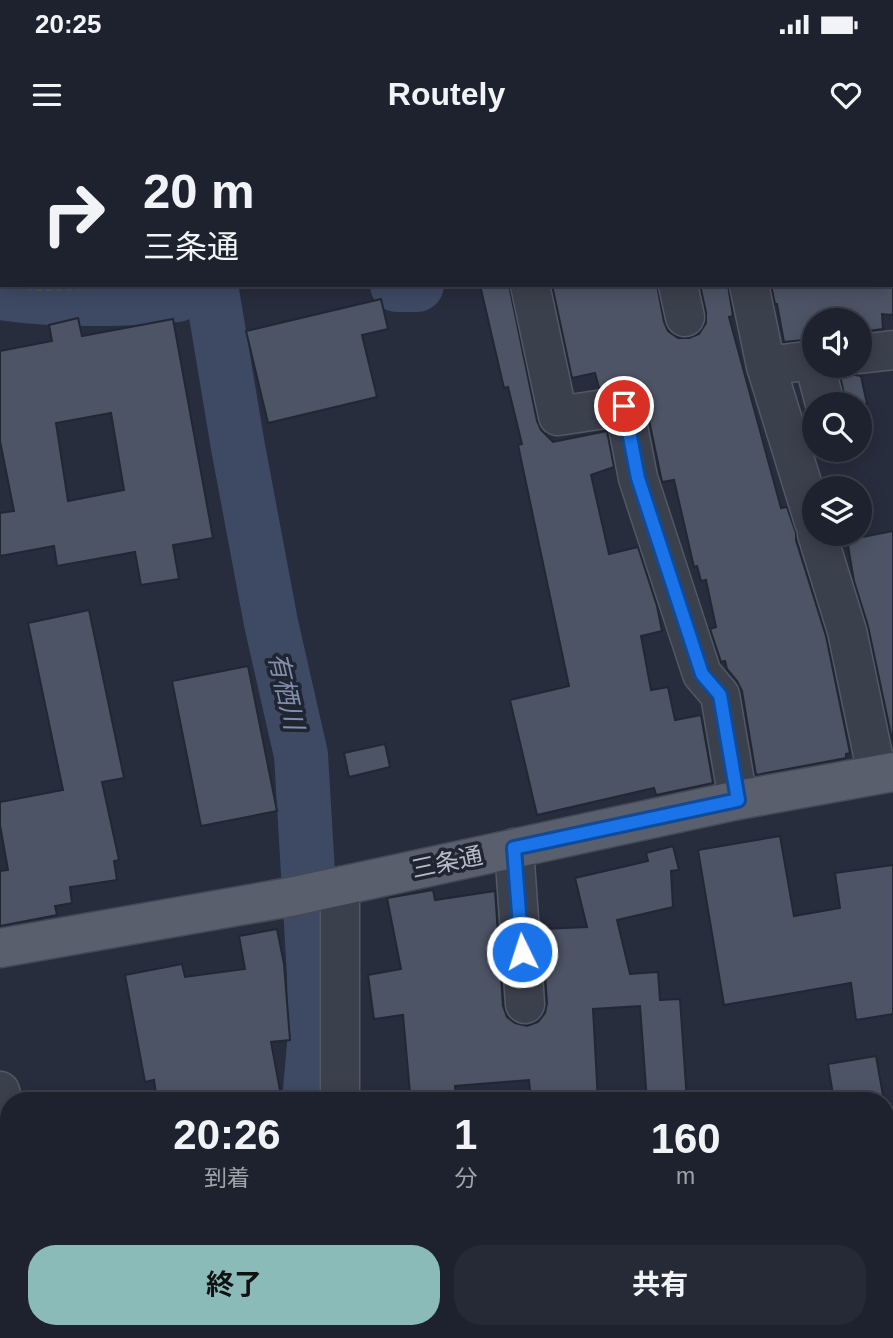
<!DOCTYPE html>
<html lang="ja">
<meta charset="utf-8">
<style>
:root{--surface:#1d222e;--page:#252a36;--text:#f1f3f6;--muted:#a0a4aa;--line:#3b3f4a;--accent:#8bbbb9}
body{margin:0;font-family:Helvetica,"Noto Sans JP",sans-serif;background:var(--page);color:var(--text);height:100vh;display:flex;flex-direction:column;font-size:26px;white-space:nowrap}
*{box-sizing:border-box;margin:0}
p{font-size:23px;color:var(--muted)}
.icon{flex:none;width:38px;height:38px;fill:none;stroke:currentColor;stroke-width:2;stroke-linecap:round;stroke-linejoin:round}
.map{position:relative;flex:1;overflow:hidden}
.drawer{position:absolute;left:0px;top:952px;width:894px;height:247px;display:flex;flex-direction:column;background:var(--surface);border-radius:28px 28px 0 0;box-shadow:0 4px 18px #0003,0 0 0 2px var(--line)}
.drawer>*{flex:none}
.banner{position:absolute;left:0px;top:0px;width:894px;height:147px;box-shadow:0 4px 18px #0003,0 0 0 2px var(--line);background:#1d222e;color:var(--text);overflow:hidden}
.fabs{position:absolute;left:802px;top:168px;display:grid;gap:14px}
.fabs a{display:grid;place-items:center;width:70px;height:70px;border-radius:50%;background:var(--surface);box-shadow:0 4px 18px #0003,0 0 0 2px var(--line);font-size:35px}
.pin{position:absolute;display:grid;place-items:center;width:60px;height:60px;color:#fff;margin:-30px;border:4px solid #fff;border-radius:50%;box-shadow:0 2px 7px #0007}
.me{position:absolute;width:77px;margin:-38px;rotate:356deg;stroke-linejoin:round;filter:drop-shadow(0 0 5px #0008)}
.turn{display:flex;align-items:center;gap:24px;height:147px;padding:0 28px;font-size:32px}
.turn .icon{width:91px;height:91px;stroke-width:2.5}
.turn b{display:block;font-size:49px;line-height:60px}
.eta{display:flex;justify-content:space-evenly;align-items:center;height:119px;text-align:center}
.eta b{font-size:42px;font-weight:700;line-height:49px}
.primary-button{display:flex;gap:14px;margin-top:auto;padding:14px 28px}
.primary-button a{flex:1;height:80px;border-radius:28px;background:var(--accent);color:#111;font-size:28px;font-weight:700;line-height:80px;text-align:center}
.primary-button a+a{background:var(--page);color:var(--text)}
.status{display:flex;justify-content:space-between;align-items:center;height:49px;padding:0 35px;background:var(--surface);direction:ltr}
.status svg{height:19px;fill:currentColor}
header{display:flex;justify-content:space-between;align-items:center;height:91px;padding:0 28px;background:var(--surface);font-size:32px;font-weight:700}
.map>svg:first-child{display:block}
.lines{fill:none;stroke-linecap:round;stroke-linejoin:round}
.river{stroke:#3e4a64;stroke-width:54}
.building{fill:#4d5465;stroke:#222734;stroke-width:2;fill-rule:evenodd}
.minor-casing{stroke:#535865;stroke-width:41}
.major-casing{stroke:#444956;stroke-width:41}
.path{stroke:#47565b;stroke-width:4.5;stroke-dasharray:5 5;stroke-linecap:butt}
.minor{stroke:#3b404d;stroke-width:38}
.major{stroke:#595f6d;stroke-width:38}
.route-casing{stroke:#114b97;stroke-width:18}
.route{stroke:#1a73e8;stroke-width:12}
.labels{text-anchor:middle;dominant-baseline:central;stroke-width:7;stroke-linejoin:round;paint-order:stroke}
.street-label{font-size:24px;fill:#b7bbc8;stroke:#202532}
.water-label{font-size:26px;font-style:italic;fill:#818eac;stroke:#202532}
</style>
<div class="status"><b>20:25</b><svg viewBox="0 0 49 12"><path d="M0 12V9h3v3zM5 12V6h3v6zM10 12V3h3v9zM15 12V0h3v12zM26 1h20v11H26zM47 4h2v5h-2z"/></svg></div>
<header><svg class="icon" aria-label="menu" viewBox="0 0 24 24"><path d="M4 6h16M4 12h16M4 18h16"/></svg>Routely<svg class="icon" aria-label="heart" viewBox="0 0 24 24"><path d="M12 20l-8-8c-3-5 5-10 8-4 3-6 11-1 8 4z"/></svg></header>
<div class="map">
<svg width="893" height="1198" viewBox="0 0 893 1198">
<rect width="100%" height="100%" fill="#272d3d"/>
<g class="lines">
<g class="river">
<polyline points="178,0 179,2"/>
<polyline points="211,145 238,307 271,483 301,615 314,835 315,893 309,961"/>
<polyline points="397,145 417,145"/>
<path d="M0,153C57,162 119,160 177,155"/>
<polyline points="328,1190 329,1198"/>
</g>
</g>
<g class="building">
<polygon points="480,145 509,145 537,281 541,290 553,302 607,291 614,327 591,335 609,414 638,407 657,466 662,491 641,496 651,550 668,547 675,580 701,575 713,643 656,655 654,648 537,675 510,560 569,546 518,305 522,304 508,247 504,248"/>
<polygon points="552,145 657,145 664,182 668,191 678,198 689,198 699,194 706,183 706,172 700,145 728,145 733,176 729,177 781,368 787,367 796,393 796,400 826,496 850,613 846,614 846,618 756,635 742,551 737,541 727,529 725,521 721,522 710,489 716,487 706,440 701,441 697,426 694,427 674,340 662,342 645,261 640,251 631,245 599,248 595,233 572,238"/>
<polygon points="771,145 893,145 893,175 882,174 883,189 859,192 859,180 814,180 814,199 784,202 777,164 775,164"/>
<polygon points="381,159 388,189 362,195 377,257 268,283 246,191"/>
<path d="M78,178L82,196L173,179L213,398L173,405L179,439L141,445L135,412L57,426L54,406L0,416V373L14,371L0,301V211L52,201L49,185ZM111,273L124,350L68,361L56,283Z"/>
<polygon points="838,226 841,226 850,234 861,236 867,264 846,264"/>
<polygon points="893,391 893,604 868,486 854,441 847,400"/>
<polygon points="89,470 124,638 102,642 119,720 114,721 117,740 70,747 72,763 55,766 57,775 0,786 0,731 8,730 0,685 0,662 63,650 28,483"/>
<polygon points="248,526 277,671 201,686 172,541"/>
<polygon points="385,604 390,627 349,637 344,613"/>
<polygon points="780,696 794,776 840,768 835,733 893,725 893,874 856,880 851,843 724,865 698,710"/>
<polygon points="673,706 679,730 671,731 673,767 617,780 630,834 658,832 660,860 680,859 687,961 647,961 640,866 593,869 598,961 531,961 529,940 455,946 456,958 427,961 426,951 410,953 403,875 374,879 368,835 401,829 387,758 433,750 435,760 495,751 503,866 507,877 515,883 527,886 538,882 545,873 547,863 542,789 587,787 575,738 648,721 646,713"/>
<polygon points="277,789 284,824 290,900 271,902 282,961 157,961 154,940 145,942 125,835 182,824 185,837 245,829 239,796"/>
<polygon points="876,916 884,961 834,961 828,924"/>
</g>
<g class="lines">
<g class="minor-casing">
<g id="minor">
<polyline points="311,0 313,2"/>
<polyline points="511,0 511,2"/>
<polyline points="682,0 682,2"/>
<polyline points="738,0 738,2"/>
<polyline points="279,2 279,0"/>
<polyline points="892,96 893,96"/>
<polyline points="530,145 558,276 624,266 638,338 702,534 720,555 738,660"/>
<polyline points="678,145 685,177"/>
<polyline points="749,145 766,226 814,382"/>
<polyline points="859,214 893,210"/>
<polyline points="766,226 814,220"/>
<polyline points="815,226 825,264"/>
<polyline points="817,394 847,491 877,634"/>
<polyline points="514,708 525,864"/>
<polyline points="340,746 340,961"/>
<polyline points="0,951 9,981"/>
<polyline points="82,1190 87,1198"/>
<polyline points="367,1190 368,1198"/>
<polyline points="151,1198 168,1190"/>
</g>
</g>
<g class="major-casing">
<polyline id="major" points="0,808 290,757 738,660 893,632"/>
</g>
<g class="path">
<polyline points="149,0 150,2"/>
<polyline points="208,0 209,2"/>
<polyline points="0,143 2,144"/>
<polyline points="7,145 37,149 156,145"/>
</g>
<use href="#minor" class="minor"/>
<use href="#major" class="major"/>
</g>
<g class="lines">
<g class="route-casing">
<polyline id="route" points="522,812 514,708 738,660 720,555 702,534 638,338 624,266"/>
</g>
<use href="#route" class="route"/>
</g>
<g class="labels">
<g class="street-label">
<text transform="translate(447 722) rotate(-12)">三条通</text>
</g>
<g class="water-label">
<text transform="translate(286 551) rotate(77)">有栖川</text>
</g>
</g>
</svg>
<div class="fabs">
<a><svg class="icon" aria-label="sound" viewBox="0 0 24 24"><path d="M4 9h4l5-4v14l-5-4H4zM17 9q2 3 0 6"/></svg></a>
<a><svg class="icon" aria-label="search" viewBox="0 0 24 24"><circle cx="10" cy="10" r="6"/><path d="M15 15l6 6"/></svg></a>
<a><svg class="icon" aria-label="layers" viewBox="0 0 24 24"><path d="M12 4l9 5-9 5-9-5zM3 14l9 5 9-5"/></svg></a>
</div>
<div class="pin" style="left:624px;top:266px;background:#d93025"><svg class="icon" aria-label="arrive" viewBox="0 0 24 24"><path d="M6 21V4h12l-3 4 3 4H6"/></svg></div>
<svg class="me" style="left:522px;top:812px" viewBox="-20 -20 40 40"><circle r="17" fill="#1a73e8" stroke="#fff" stroke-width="3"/><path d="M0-11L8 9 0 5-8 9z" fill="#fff"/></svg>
<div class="banner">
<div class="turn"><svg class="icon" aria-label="right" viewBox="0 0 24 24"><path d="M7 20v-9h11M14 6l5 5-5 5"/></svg><div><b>20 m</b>三条通</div></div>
</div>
<section class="drawer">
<div class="eta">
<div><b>20:26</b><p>到着</p></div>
<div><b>1</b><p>分</p></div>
<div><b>160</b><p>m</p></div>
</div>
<div class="primary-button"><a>終了</a><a>共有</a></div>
</section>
</div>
